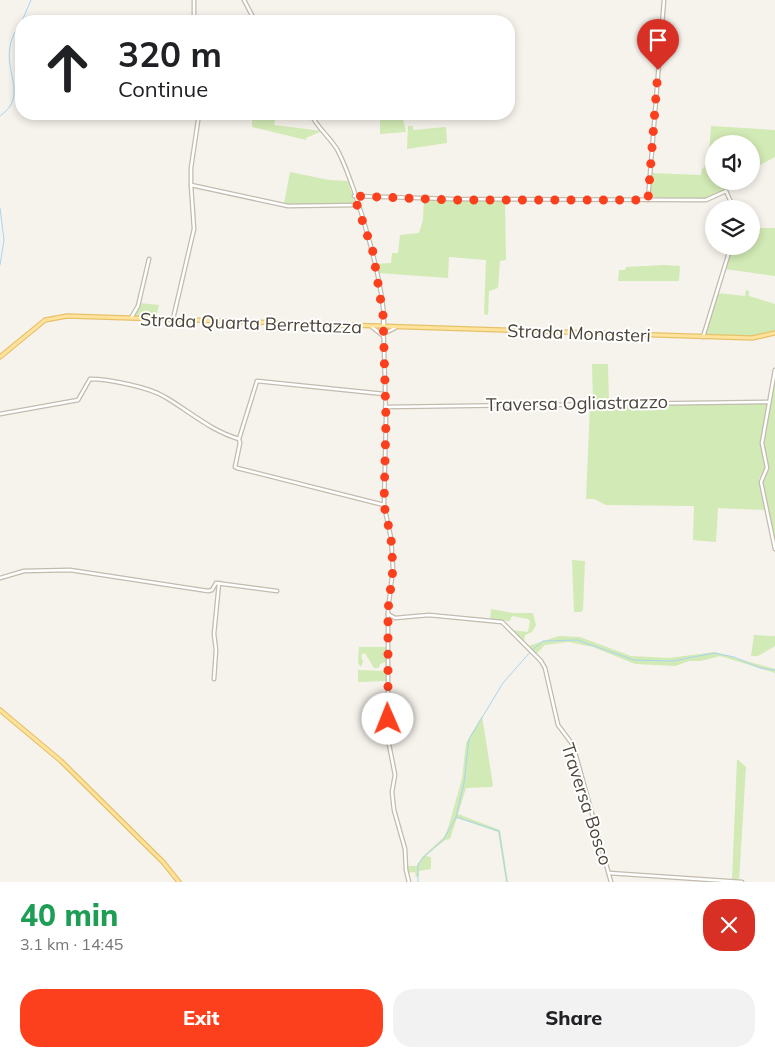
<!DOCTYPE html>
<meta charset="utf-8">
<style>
:root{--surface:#fff;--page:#f2f2f2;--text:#202124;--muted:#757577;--accent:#fc3f1d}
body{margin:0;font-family:Mulish,sans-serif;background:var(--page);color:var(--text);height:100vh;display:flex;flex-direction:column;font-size:19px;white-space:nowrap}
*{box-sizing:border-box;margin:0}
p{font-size:16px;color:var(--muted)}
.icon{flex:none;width:28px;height:28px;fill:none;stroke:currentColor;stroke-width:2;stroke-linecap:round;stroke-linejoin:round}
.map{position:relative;height:882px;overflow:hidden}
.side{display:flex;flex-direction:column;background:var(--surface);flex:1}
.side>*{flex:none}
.banner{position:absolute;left:15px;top:15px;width:500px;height:105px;border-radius:20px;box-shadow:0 2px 8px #0003;background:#fff;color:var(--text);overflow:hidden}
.controls{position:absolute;left:705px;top:135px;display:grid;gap:10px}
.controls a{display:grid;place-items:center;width:55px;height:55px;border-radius:50%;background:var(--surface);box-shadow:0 2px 8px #0003;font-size:25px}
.pin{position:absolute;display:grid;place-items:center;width:42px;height:42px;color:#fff;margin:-51px -21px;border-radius:50% 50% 50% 0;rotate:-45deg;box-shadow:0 0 5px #0007}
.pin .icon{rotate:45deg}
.me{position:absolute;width:55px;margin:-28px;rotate:359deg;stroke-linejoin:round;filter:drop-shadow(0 0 4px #0008)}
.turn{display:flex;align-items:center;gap:18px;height:105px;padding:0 20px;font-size:22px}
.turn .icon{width:65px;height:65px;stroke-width:2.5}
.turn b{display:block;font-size:35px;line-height:42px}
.round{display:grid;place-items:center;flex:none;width:52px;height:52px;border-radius:20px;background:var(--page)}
.headline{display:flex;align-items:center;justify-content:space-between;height:85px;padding:0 20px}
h1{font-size:30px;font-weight:800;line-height:38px;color:#1e9e55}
.button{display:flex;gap:10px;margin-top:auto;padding:10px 20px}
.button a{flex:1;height:58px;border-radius:20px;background:var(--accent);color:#fff;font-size:20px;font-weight:800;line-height:58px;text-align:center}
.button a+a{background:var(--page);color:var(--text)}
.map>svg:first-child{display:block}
.green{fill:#d2eab5}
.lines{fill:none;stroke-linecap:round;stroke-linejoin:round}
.stream{stroke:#a9d4f2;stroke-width:1}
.minor-casing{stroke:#c2bbae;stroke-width:5}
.major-casing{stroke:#e6c16a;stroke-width:5.5}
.minor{stroke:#fff;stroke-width:2.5}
.major{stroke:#ffe39c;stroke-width:3}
.route{stroke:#fc3f1d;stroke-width:9;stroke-dasharray:0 16.2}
.labels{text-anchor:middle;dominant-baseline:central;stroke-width:4;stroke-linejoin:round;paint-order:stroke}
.street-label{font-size:18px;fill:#4b4439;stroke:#fff}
</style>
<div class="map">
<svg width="775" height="882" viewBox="0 0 775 882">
<rect width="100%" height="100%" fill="#f6f3ec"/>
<g class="green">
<polygon points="248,114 276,114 274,125 322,131 306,138 306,140 252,127 252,114"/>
<polygon points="380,114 402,114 406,132 380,134"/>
<polygon points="408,126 413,126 413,130 446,127 447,143 407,149"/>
<polygon points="711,126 775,130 775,157 751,170 751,144 714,144 714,155 709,155"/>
<polygon points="707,164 714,170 714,181 721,181 725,191 709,199 649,197 651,173 701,175 702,169"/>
<polygon points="290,172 329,180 348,181 355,204 284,204"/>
<polygon points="424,199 505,201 506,260 500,261 498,288 489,291 488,315 484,314 486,260 449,257 448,278 378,273 377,264 391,263 392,253 398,253 400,235 419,233 423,220"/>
<polygon points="751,224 755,228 775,228 775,276 725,269 732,246 751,246"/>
<polygon points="664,265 680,266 679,281 618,281 619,270 625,270 626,267"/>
<polygon points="746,290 749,291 749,296 775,304 775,332 755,337 705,335 717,293 745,296"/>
<polygon points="140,303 159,305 156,318 133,317"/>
<polygon points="592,364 608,364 609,402 593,403"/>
<polygon points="775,380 775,545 762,482 769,470 763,442 773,381"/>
<polygon points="767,403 761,445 766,466 759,479 765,510 718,508 716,542 693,540 694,506 606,505 594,499 586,499 590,404"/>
<polygon points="572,560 585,561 583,610 581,612 574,612"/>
<polygon points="491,609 512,613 533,613 536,625 532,632 525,635 524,642 512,630 528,632 530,621 528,619 512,616 510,621 490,620"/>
<polygon points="754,635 775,636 775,646 758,656 751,656"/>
<polygon points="559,636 580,637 631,656 669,658 715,652 775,669 775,673 720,656 701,661 689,661 675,666 635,664 593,647 568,642 545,645 536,654 528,646"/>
<polygon points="359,647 387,647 386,662 380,664 379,668 374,668 365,653 361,655 363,662 361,667 358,663"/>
<polygon points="358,670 386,671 386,681 358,682"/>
<polygon points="482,716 493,785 492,787 466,788 458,814 500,830 508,882 506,882 498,832 457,818 450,839 445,840 425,856 431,857 431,869 419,871 419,876 416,877 415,872 407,873 407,866 417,866 422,857 444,837 448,828 462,779 466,743"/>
<polygon points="737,759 746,767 739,881 732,880"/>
</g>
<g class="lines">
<g class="stream">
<polyline points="22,21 31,0"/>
<path d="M0,116C28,97 5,74 10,47C11,38 16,31 21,22"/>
<polyline points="0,208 4,240 0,265"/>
<polyline points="456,817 499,831 507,882"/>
<polyline points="418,882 418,864 424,857 444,839 456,817 464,783 469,739 503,683 531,651 543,641 577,640 634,660 673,661 714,653 734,657 760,668 775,670"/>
</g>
<g class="minor-casing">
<g id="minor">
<polyline points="194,0 194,21"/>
<polyline points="244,0 255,21"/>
<path d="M311,114C317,128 331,138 338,151C356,186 390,299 383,336"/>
<polyline points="191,185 191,168 199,114"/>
<polyline points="354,196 452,199 706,200 726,191 734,209"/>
<polyline points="648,200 664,0"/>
<polyline points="383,315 386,419 384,505 391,538 393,569 388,610 388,739 395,775 392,792 394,810 405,849 406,870 409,882"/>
<polyline points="131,318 138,306 149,259"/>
<polyline points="173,319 194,229 191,185 288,206 358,205"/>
<polyline points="372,327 382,335"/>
<polyline points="385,333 395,328"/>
<polyline points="703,337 731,246"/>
<polyline points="775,370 762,443 767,468 761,482 775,549"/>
<polyline points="385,407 768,402"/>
<path d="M0,414L78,400L90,379C108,379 149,387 165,397C189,411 211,431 239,439L240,443L235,467L237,468L384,505"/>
<polyline points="239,439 257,381 384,394"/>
<polyline points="0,578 24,571 70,570 208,591 212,590 216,583 277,591"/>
<polyline points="388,614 395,618 429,615 502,622 541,661 545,668 558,725 573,745 611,882"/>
<polyline points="214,679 216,650 214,634 219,583"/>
<polyline points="609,873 742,882"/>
</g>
</g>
<g class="major-casing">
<g id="major">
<polyline points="0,357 45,320 67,316 752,338 775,333"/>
<polyline points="0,710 61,761 163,862 179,882"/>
</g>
</g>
<use href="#minor" class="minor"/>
<use href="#major" class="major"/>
</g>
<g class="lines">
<polyline class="route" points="388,719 388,610 393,569 391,538 384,505 386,419 383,315 373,252 354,196 452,200 648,200 658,70"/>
</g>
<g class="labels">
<g class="street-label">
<text transform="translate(251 323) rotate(2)">Strada Quarta Berrettazza</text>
<text transform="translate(579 333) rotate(2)">Strada Monasteri</text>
<text transform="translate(577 403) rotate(-1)">Traversa Ogliastrazzo</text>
<text transform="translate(587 804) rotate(72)">Traversa Bosco</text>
</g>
</g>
</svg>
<div class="controls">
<a><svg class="icon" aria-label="sound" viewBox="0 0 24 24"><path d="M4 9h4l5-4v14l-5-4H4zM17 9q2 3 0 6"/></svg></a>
<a><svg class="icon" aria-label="layers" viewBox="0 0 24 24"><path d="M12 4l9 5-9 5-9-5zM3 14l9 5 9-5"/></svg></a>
</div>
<div class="pin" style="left:658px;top:70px;background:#d93025"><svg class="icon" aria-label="arrive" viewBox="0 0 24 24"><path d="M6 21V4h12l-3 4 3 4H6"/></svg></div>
<svg class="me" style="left:388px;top:719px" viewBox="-20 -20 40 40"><circle r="19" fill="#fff"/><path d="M0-13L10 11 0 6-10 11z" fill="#fc3f1d"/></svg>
<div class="banner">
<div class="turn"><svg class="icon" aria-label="ahead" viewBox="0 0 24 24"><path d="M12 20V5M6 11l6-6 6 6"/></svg><div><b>320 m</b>Continue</div></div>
</div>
</div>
<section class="side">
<div class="headline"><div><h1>40 min</h1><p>3.1 km · 14:45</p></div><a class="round" style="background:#d93025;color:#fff"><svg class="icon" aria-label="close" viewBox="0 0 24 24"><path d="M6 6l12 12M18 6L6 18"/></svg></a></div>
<div class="button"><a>Exit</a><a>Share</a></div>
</section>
